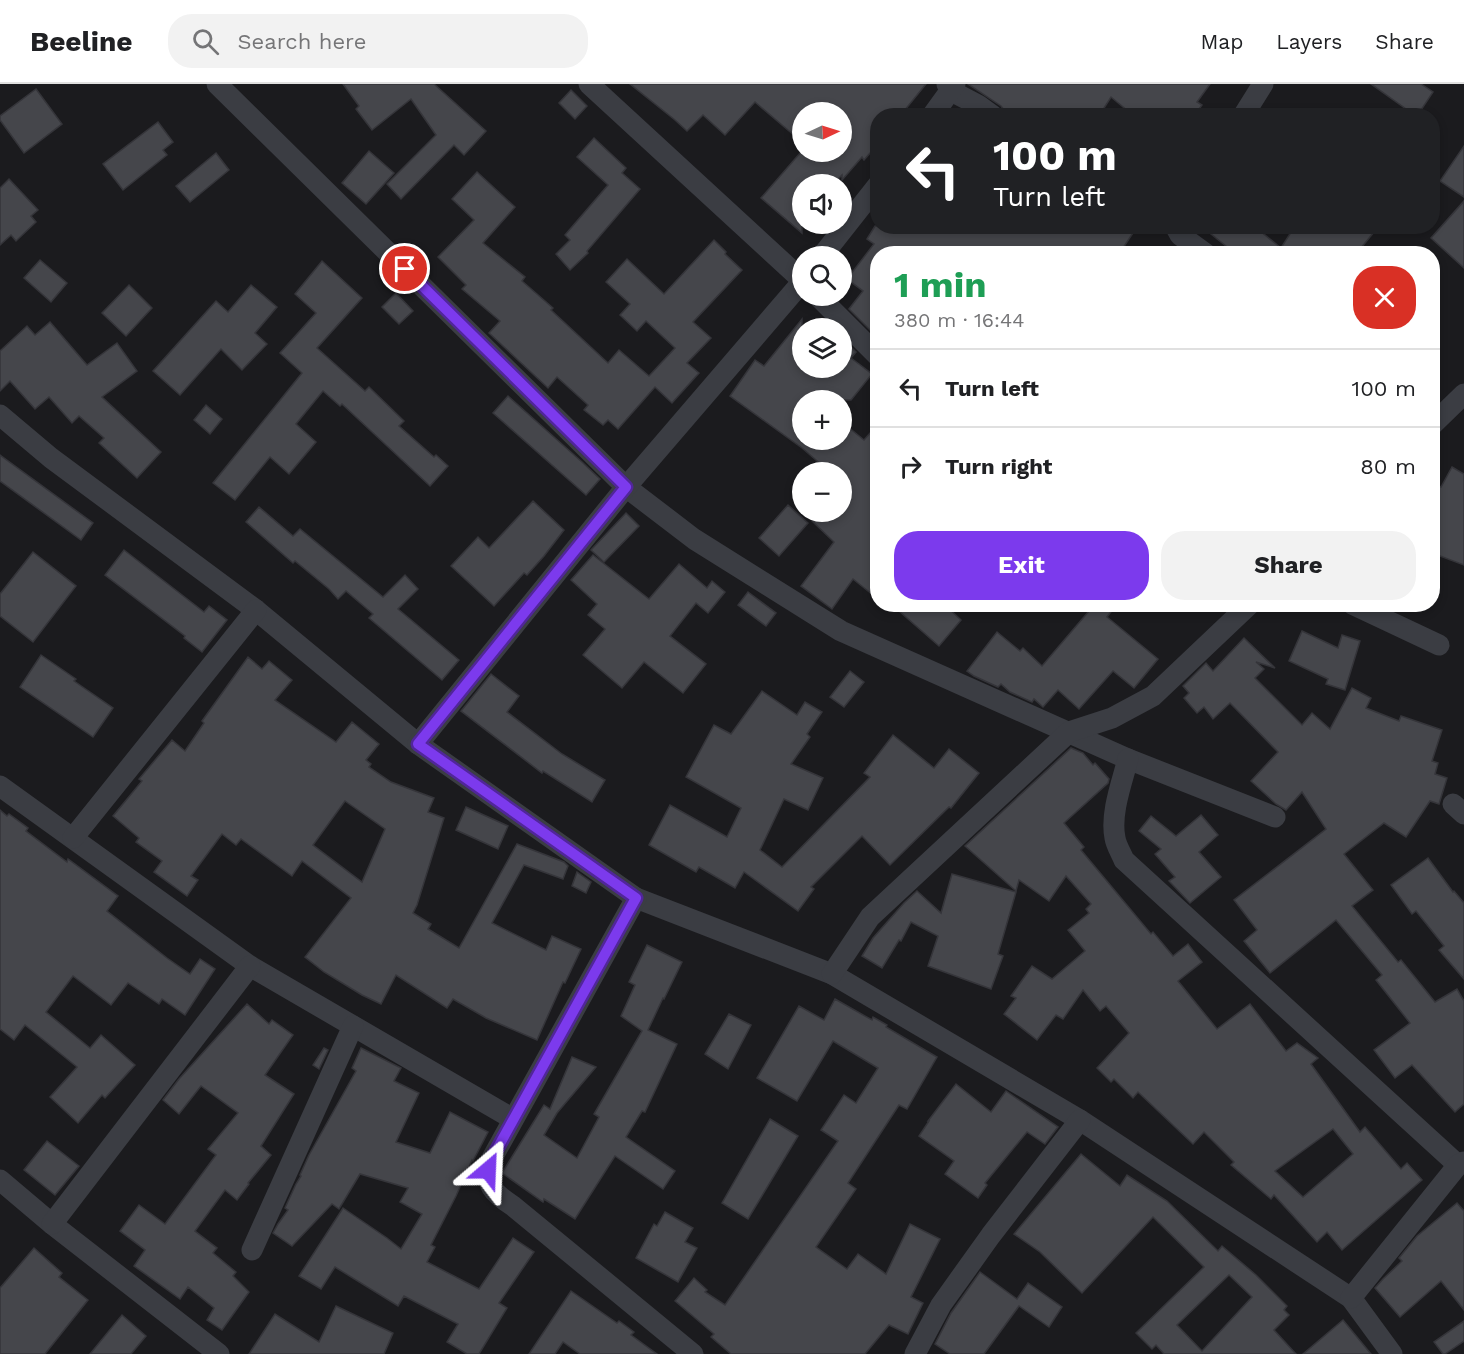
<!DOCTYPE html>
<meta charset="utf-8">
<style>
:root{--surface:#fff;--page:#f2f2f2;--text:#202124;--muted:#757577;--line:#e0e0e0;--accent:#7c3aed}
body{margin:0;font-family:"Work Sans",sans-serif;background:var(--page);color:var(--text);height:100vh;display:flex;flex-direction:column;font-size:22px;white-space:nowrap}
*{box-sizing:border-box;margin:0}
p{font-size:20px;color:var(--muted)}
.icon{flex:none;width:33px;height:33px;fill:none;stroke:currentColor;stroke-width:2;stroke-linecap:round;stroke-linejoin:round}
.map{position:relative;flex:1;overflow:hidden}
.drawer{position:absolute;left:870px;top:162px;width:570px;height:366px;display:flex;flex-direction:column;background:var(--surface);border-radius:24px;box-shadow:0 3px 9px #0003}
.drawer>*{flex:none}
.hud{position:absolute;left:870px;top:24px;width:570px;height:126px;border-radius:24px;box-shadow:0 3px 9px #0003;background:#202124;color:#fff;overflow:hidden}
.needle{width:39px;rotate:86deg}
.tools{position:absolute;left:792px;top:18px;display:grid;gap:12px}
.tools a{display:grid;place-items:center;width:60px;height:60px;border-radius:50%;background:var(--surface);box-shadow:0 3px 9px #0003;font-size:30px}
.pin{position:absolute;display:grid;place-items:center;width:51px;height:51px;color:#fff;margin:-26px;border:3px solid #fff;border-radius:50%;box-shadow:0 2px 6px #0007}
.me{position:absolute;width:66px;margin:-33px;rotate:26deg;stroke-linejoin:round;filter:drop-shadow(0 0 4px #0008)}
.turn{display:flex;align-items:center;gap:21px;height:126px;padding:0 24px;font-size:27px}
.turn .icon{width:78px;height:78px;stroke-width:2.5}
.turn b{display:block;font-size:42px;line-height:51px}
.round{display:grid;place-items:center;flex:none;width:63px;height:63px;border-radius:24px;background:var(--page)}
.headline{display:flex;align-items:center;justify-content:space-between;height:102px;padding:0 24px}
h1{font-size:36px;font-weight:700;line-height:45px;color:#1e9e55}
.primary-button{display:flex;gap:12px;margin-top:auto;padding:12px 24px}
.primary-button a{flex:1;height:69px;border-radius:24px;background:var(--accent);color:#fff;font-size:24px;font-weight:700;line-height:69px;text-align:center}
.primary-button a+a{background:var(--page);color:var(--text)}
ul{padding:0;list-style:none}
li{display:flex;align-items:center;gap:18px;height:78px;padding:0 24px;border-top:2px solid var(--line)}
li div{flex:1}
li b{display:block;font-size:22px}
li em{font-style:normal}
header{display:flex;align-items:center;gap:36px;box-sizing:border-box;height:84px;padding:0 30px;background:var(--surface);border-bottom:2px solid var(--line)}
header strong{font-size:28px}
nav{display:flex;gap:33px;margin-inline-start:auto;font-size:21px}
.search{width:420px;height:54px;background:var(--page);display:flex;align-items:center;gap:15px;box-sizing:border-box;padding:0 21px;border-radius:24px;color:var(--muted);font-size:22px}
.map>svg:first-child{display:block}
.building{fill:#45464b;stroke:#35353a;stroke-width:1.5;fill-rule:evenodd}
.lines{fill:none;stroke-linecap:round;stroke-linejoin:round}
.minor{stroke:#3b3d43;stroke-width:21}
.route-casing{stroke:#51269a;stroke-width:15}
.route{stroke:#7c3aed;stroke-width:10}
</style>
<header>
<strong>Beeline</strong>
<div class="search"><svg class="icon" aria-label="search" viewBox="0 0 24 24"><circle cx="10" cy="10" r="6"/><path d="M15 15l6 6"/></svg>Search here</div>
<nav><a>Map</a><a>Layers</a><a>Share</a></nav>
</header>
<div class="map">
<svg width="1464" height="1270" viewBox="0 0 1464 1270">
<rect width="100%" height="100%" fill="#1b1b1e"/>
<g class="building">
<polygon points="343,0 434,0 486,47 464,71 454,61 401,115 387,100 436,51 411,15 372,46 356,25 359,22"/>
<polygon points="630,0 926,0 900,32 878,32 878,60 864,76 862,73 842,96 842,91 833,100 802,100 802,149 761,114 801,68 842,68 842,28 802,28 802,58 755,18 725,51 703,31 687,47 675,36"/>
<polygon points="968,0 1210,0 1197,18 1202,21 1194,32 1134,32 1111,13 1099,32 1005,32 1004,26 1001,22"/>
<polygon points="1371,0 1421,0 1433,8 1417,32 1416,32"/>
<polygon points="36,5 62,40 24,69 0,36 0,32"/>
<polygon points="571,6 587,22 575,35 559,19"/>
<polygon points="158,38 173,58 163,66 167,71 123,106 103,80"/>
<polygon points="594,54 626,84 622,89 640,105 587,167 588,169 570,186 556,170 570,156 565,151 608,101 577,73"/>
<polygon points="1464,62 1464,113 1440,97"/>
<polygon points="369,67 394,89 366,120 342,99"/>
<polygon points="216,69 229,86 190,118 176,102"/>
<polygon points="477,88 515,123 483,159 525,193 522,197 553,224 551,226 608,279 619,266 649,292 675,264 646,237 637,247 620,231 630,220 606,198 627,175 664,210 714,156 726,168 725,170 742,186 693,238 711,254 687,279 699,289 672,319 655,303 618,345 608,336 603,341 584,326 588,321 557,293 548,304 489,249 500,237 462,205 466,201 438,173 474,136 452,115"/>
<polygon points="9,95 38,126 31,132 36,138 16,157 11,151 0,161 0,104"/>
<polygon points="1464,117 1464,184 1431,154"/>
<polygon points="875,142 1124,142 1133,149 1119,170 878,170 878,241 872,248 849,225 863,207 847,195 874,160 867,155"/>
<polygon points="1201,142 1254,142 1281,164 1295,142 1379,142 1356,170 1236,170"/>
<polygon points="40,176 67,199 51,218 24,194"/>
<polygon points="322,177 362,214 317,264 365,307 369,303 404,337 399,342 434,373 436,371 448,382 430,402 342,320 340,322 323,307 296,340 316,358 289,390 270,373 235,416 213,399 302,289 280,269 316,229 295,210"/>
<polygon points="129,201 152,224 126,252 102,229"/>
<polygon points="251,201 277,223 255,249 267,260 242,286 221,265 180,311 153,287 216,217 228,228"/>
<polygon points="396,209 413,227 399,240 382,223"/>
<polygon points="802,235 802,284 842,284 842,254 856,268 851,274 872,290 851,316 802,316 802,356 842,356 842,338 864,356 878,340 878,515 853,495 832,525 801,502 834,458 812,437 820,428 842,428 842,388 830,388 802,364 730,312 755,276 764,282"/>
<polygon points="50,238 87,281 117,259 137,287 102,313 161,368 137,394 99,359 104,354 79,332 72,339 49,313 35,325 10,297 0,307 0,267 27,242 35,251"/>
<polygon points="508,312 582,378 600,395 586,411 493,329"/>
<polygon points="206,321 222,335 210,350 194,336"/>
<polygon points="0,371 93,439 81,456 0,397"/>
<polygon points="1452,383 1464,390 1464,481 1432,469 1432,409 1437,401 1441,403"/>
<polygon points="533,417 564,446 544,472 527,491 524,489 494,522 451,482 478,453 489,464"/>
<polygon points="788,421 808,439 779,472 759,454"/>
<polygon points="259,423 293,452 300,445 383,513 405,491 418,505 398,525 459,576 442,596 369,534 373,530 346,507 338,515 329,505 295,477 293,479 246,438"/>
<polygon points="626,429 639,442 604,478 591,466"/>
<polygon points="124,466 204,528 209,522 227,536 202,568 184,554 185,552 105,491"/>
<polygon points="33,468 76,502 33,558 0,532 0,510"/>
<polygon points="593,471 649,515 679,480 707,504 712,497 725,508 708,529 696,519 670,552 706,580 683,609 644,578 622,604 583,571 605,545 588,531 597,520 571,496"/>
<polygon points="748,508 776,529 766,542 738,521"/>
<polygon points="891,520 944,520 961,536 939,562"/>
<polygon points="1095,520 1117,520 1107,533 1158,575 1134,604 1113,587 1079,625 1058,606 1043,623 1034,615 1032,618 1010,608 1001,600 998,603 974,592 967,587 997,548 1020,567 1023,564 1042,582"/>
<polygon points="1302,547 1338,564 1342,551 1360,557 1345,606 1326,600 1328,595 1289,577"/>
<polygon points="1244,554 1275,584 1256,578 1264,585 1255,594 1302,641 1312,629 1330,645 1352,604 1371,614 1366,624 1399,637 1401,632 1442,646 1432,677 1438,679 1435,690 1447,694 1439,720 1430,717 1406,753 1384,739 1344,770 1373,806 1352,822 1398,878 1401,876 1435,918 1457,905 1464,917 1464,1020 1455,1028 1412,981 1395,994 1374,966 1410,939 1376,896 1382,891 1336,836 1270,889 1244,857 1257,846 1234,816 1326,745 1302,708 1286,726 1276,720 1251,697 1278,668 1230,619 1213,635 1204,623 1197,629 1184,614 1189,609 1183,602 1206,579 1213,587"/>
<polygon points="41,571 76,595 74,597 113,624 93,653 20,603"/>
<path d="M248,573L262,585L269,577L292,596L275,616L336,658L352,638L379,660L366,676L371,680L369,683L391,698L434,714L428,728L444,734L417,821L413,829L431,840L428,845L459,864L517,760L564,778L568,782L563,795L524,781L492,839L546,866L552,852L581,865L565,899L563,898L537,956L486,934L453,915L447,924L396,891L381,920L362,911L324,888L305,873L351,814L302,777L292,792L241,755L236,761L222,750L191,792L198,796L187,812L154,788L162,777L136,758L139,754L113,732L142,697L139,695L172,656L185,667L204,639L202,637ZM345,717L385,745L362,798L313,761Z"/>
<polygon points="850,587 864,598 844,623 830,613"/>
<polygon points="491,590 519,612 507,628 562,670 605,696 592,718 543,687 542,689 461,627"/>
<polygon points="762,607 797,631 805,618 822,628 807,650 810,653 791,680 823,694 808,726 784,715 760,766 782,783 870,693 864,689 893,651 934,684 949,665 979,689 951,724 949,723 890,781 862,752 811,803 814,805 798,827 744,788 735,804 699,783 696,788 649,761 670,721 727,753 741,724 686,693 714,641 731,650"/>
<path d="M1071,664L1083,669L1093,681L1095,679L1109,695L1108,699L1064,739L1084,763L1081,766L1151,850L1153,848L1173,872L1188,860L1202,878L1178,897L1217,945L1250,920L1286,967L1297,959L1318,974L1311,980L1360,1048L1365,1043L1401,1085L1407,1079L1422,1096L1342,1166L1327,1148L1317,1158L1274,1111L1271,1115L1231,1081L1234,1078L1204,1048L1193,1060L1138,1008L1133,1014L1114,995L1111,998L1097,984L1129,949L1106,922L1100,927L1083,906L1063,935L1056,931L1037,956L1004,930L1016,914L1011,912L1032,882L1052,895L1085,867L1068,846L1089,829L1086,825L1091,820L1066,792L1049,817L1019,796L1016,807L965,762ZM1333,1045L1353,1070L1303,1113L1275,1087Z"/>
<polygon points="466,723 508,742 498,765 456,746"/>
<polygon points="0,726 7,732 9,730 28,744 26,747 67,778 68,775 118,812 107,827 167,874 190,890 200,875 215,885 185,931 162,915 159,920 128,899 111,921 73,892 46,928 90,964 101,951 135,981 105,1014 102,1011 78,1039 50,1013 77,983 25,941 14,956 0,945"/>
<polygon points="1201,731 1218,751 1199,768 1221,793 1190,819 1169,797 1175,793 1155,770 1161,765 1139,747 1151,732 1176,752"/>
<polygon points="1428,774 1453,808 1454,807 1464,819 1464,895 1439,866 1444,862 1416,827 1412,830 1391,801"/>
<polygon points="577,788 591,798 586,809 572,802"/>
<polygon points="952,790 1016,808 998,870 1003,872 991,905 928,882 938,852 911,838 901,857 899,856 882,884 862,872 873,854 904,819 917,807 941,829"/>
<polygon points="647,861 682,878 664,915 663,914 648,946 677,960 645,1028 642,1027 626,1053 675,1087 663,1105 615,1072 575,1135 544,1115 543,1118 502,1089 544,1021 550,1025 572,973 596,983 557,1029 544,1051 577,1074 599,1033 594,1030 642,947 621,932 635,901 629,898"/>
<polygon points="835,915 872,936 873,933 887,941 886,943 937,973 907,1025 899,1021 848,1099 856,1105 816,1163 847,1185 858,1170 886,1190 910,1140 940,1155 911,1213 923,1219 908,1250 889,1241 865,1270 731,1270 711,1253 714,1250 675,1217 694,1194 707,1206 705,1208 725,1221 838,1057 821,1046 844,1011 856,1019 878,984 833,957 797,1017 757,994 799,922 824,936"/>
<polygon points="247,920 269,940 272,936 293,951 265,991 294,1010 261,1062 271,1071 248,1099 249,1100 237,1116 225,1106 195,1147 217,1164 213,1169 236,1188 233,1192 249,1208 222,1246 207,1236 214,1224 188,1203 180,1215 134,1182 145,1166 120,1147 139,1121 165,1140 216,1071 208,1065 238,1029 201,1002 179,1030 163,1016 179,995"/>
<polygon points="729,930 751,941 728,985 705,970"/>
<polygon points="324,964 328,966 319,985 313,981"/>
<polygon points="361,964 401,984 394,997 419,1009 396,1058 430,1069 450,1028 488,1048 473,1077 472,1076 456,1112 431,1161 435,1163 427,1178 479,1205 513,1154 534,1168 499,1219 507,1224 479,1270 467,1270 447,1258 458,1240 404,1212 398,1222 335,1183 321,1205 299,1192 343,1124 387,1154 401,1165 422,1130 400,1118 408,1104 360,1090 339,1125 332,1120 292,1162 273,1149 278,1140 288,1126 285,1124 296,1100 301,1092 300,1091 309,1071 356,987 352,984"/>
<polygon points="956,1000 991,1028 1006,1007 1058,1043 1045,1060 1027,1048 985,1099 987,1101 978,1114 945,1090 954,1077 919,1052 929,1037 928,1037"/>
<polygon points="770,1035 798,1052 748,1135 722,1119"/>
<polygon points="47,1057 79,1082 55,1111 24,1086"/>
<path d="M1081,1070L1120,1102L1127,1091L1167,1117L1218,1167L1222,1162L1256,1191L1287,1222L1284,1226L1289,1231L1274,1246L1296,1270H1164L1156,1261L1152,1265L1136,1249L1204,1183L1153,1133L1082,1209L1040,1168L1014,1150ZM1229,1191L1252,1213L1202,1267L1177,1241Z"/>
<polygon points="1457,1119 1464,1127 1464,1226 1441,1197 1400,1233 1375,1204 1383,1195 1402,1177 1399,1174 1417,1152"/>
<polygon points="665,1128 693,1144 685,1158 697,1164 678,1198 636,1174 654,1140 657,1142"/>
<polygon points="34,1164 62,1189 59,1193 88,1216 45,1270 0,1270 0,1204"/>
<polygon points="980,1188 1017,1215 1028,1199 1062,1223 1049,1243 1019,1222 984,1270 950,1270 935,1260 951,1229"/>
<polygon points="571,1207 617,1239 619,1237 634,1248 631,1251 657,1270 580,1270 563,1258 555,1270 529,1270"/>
<polygon points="336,1222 393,1249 384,1270 249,1270 275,1230 319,1258"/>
<polygon points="122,1231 146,1252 131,1270 90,1270"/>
<polygon points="1343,1236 1371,1270 1303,1270"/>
<polygon points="1464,1237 1464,1257 1445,1270 1443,1270 1434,1258"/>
</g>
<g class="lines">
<g class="minor">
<polyline points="217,0 626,403 694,455 841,547 1128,675 1275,733"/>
<polyline points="589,0 802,196"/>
<polyline points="947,0 951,7 978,21 993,32"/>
<polyline points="932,32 955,0"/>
<polyline points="1243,32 1263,0"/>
<polyline points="1175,142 1180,151 1206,170"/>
<polyline points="822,172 878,101"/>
<polyline points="818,212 878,272"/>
<polyline points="0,331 51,374 256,526 418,660 636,814 832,890 1080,1036 1351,1214 1392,1270"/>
<polyline points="1432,341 1464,310"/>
<polyline points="1352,520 1439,561"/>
<polyline points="418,660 626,403 802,198"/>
<path d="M1128,675C1122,698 1110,730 1115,754C1116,761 1121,769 1124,776L1458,1081"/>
<polyline points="0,702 250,882 513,1035"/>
<polyline points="1453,720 1464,730"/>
<polyline points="73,754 256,526"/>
<path d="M636,814L491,1076C484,1101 493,1109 513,1122L693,1270"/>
<polyline points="832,890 870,833 1069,648 1112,634 1153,612 1250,520"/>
<polyline points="0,1096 52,1140 219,1270"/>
<polyline points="52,1140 250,882"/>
<polyline points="252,1166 353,942"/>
<polyline points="1351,1214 1458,1081 1464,1078"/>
<polyline points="915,1270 941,1221 991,1151 1080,1036"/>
</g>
</g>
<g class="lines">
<g class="route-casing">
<polyline id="route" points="405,185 626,403 418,660 636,814 491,1076 488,1086"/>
</g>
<use href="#route" class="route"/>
</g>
</svg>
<div class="tools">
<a><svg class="needle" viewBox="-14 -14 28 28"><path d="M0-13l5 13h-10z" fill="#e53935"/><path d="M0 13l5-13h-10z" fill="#757577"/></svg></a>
<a><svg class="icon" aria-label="sound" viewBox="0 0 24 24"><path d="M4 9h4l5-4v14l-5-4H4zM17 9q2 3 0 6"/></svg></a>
<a><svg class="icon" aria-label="search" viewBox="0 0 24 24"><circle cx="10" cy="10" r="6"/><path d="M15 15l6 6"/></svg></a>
<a><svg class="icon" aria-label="layers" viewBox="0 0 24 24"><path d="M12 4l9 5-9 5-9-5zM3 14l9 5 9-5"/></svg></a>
<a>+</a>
<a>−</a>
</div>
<div class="pin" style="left:405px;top:185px;background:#d93025"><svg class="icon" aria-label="arrive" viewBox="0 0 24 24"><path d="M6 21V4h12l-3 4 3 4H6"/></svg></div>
<svg class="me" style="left:488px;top:1086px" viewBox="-20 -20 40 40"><path d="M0-17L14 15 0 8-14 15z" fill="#7c3aed" stroke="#fff" stroke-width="4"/></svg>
<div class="hud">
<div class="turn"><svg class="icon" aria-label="left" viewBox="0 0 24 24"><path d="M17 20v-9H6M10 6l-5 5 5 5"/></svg><div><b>100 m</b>Turn left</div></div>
</div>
<section class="drawer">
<div class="headline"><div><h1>1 min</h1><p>380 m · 16:44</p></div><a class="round" style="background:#d93025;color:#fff"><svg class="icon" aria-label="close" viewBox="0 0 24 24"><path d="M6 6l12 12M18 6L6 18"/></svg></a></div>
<ul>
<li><svg class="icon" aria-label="left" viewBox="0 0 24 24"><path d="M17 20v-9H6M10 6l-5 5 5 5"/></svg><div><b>Turn left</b></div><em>100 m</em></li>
<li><svg class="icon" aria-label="right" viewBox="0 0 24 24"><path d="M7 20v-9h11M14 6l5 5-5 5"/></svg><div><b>Turn right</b></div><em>80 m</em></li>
</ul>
<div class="primary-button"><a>Exit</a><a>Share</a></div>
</section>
</div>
